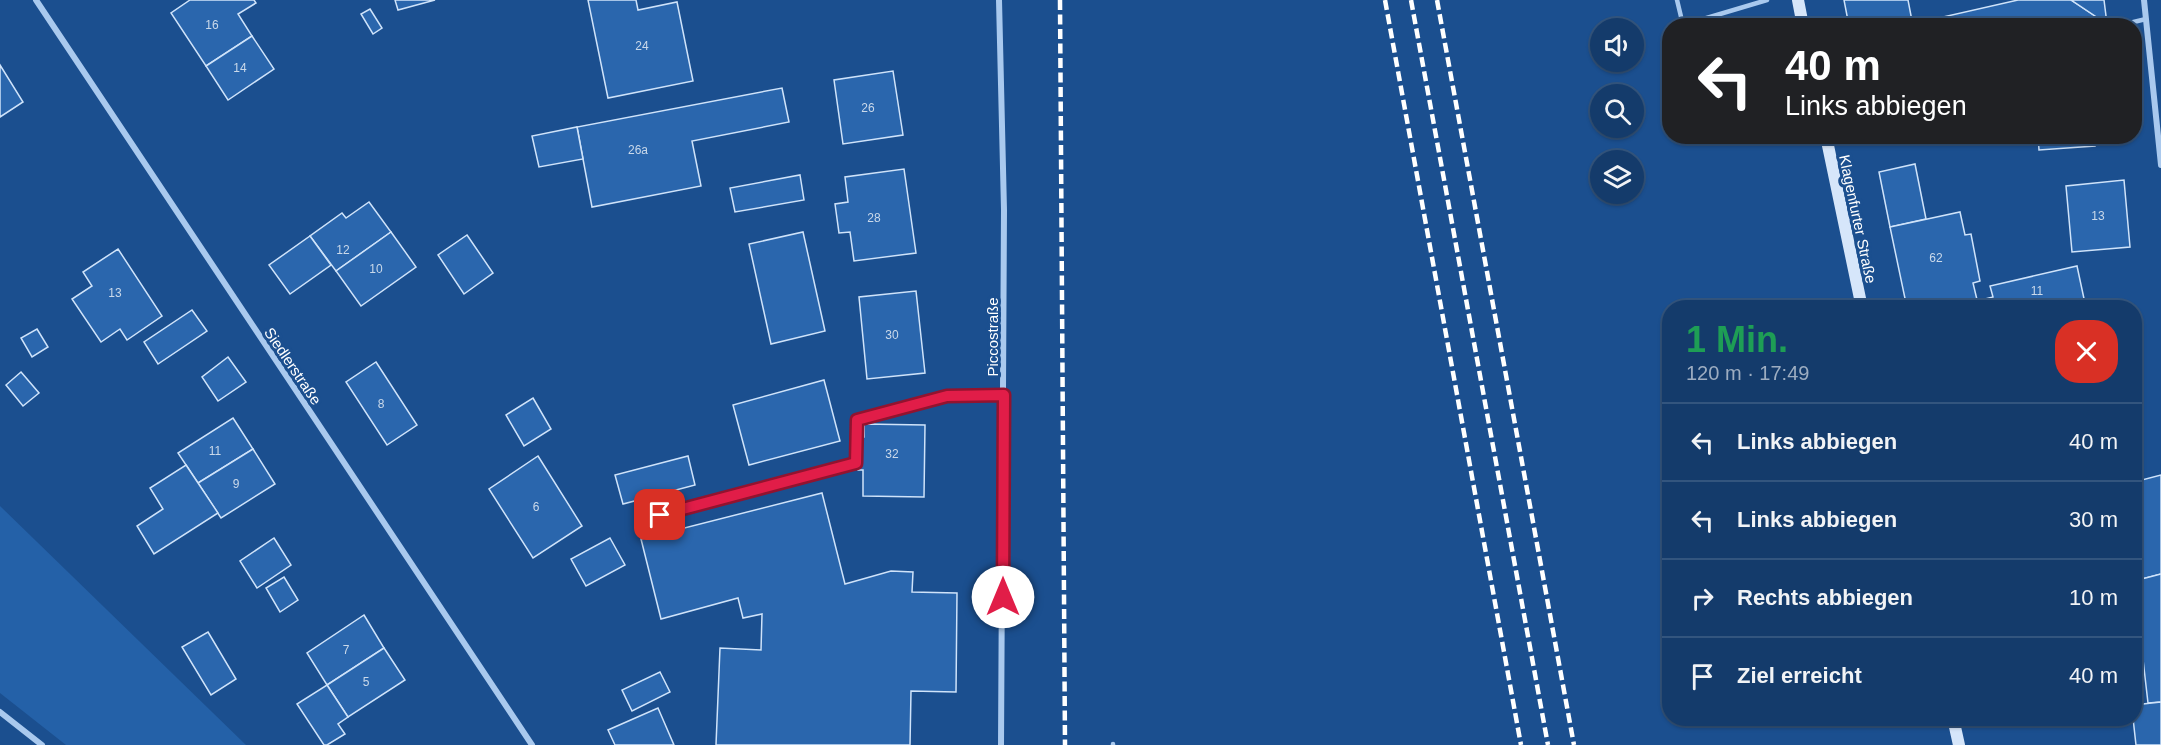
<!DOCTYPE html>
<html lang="de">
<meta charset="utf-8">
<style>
:root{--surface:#143b6b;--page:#214673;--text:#f1f3f6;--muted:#9dadc1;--line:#33557e}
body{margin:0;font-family:Helvetica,sans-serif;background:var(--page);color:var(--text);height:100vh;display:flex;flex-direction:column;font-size:22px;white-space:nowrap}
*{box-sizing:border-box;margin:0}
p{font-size:20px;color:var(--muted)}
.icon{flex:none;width:33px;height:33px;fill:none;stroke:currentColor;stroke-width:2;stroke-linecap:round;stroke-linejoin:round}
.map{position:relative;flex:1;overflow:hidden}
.panel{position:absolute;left:1662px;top:300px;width:480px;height:426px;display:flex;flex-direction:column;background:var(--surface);border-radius:24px;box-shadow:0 2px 4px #0004,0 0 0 2px var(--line)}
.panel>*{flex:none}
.top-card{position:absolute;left:1662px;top:18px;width:480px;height:126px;border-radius:24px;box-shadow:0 2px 4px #0004,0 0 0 2px var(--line);background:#202124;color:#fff;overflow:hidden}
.controls{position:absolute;left:1590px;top:18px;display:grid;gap:12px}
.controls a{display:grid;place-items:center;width:54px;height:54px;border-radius:50%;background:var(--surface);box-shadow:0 2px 4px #0004,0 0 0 2px var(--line);font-size:30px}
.pin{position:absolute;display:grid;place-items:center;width:51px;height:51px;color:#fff;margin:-26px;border-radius:12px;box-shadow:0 3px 9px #0006}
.me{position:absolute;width:66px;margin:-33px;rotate:0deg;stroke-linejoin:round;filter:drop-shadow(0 0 4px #0008)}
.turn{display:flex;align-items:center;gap:21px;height:126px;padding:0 24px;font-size:27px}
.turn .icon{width:78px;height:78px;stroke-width:2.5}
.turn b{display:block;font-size:42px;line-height:51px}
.round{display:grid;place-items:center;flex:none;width:63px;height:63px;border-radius:24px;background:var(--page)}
.summary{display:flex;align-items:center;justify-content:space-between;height:102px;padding:0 24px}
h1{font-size:36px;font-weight:700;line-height:45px;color:#1e9e55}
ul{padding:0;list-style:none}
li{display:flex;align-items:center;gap:18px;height:78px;padding:0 24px;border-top:2px solid var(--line)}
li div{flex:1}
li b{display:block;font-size:22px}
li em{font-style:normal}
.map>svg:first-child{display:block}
.green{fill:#2461a8}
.building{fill:#2a66ad;stroke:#cfe3fa;stroke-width:1.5}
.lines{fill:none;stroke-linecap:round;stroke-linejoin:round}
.lane{stroke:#a9c9ee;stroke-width:4.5}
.street{stroke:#a9c9ee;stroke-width:6}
.secondary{stroke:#d6e6fa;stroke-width:12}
.rail{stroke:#fff;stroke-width:4.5;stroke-dasharray:10 4.5;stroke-linecap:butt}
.route-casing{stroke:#92132f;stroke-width:15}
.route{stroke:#e11d48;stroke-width:10}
.labels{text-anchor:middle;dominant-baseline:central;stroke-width:6;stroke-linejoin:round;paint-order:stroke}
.number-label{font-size:12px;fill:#cad9ea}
.street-label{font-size:15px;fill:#fff;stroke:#1b4f8f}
</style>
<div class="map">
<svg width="2161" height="745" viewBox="0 0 2161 745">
<rect width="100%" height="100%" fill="#1b4f8f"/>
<polygon class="green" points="0,506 246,745 66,745 0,693"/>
<g class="building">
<polygon points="190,0 254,0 256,3 238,14 252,36 206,66 171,13"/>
<polygon points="395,0 435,0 398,10"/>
<polygon points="588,0 636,0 638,10 677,2 693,81 608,98"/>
<polygon points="1844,0 1908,0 1913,26 1849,26"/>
<polygon points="2018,0 2071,0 2107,24 1935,26 1934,19"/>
<polygon points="2071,0 2104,0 2107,24"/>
<polygon points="370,9 382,28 373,34 361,14"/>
<polygon points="252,36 274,69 228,100 206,66"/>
<polygon points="0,65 23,102 0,117"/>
<polygon points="893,71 903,135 843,144 834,80"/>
<polygon points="782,88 789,122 692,141 701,186 592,207 577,127"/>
<polygon points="577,127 583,159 539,167 532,136"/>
<polygon points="2038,136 2095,136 2095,146 2039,150"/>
<polygon points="1915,164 1926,219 1890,227 1879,172"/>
<polygon points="904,169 916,253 854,261 850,232 839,233 835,204 848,202 845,177"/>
<polygon points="800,175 804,200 735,212 730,188"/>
<polygon points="2124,180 2130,247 2072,252 2066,186"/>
<polygon points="369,202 391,232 336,271 310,236 342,213 346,218"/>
<polygon points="1960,212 1965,235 1971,234 1980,281 1973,283 1979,308 1907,308 1890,227"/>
<polygon points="391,232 416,267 361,306 336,271"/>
<polygon points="803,232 825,331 771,344 749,244"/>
<polygon points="467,235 493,273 464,294 438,255"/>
<polygon points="310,236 331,265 290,294 269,265"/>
<polygon points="118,249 162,316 127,340 120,329 101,342 72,299 92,286 83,272"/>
<polygon points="2077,266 2086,308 1979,308 1977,301 1993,297 1990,286"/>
<polygon points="916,291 925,373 867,379 859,297"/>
<polygon points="192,310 207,331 158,364 144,342"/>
<polygon points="37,329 48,347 32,357 21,338"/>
<polygon points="228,357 246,382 218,401 202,377"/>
<polygon points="376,362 417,425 387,445 346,382"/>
<polygon points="21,372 39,393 23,406 6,385"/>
<polygon points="824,380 840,441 749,465 733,405"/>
<polygon points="533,398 551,429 524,446 506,415"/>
<polygon points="233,418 253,449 198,483 178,453"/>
<polygon points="864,424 925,425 924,497 863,496 863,470 858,470 859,437 864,437"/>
<polygon points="253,449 275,484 221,518 198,483"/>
<polygon points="538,456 582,526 533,558 489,489"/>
<polygon points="688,456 695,485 623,504 615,475"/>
<polygon points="186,465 218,513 154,554 137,526 163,509 150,488"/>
<polygon points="2161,475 2161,574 2134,581 2134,482"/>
<polygon points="822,493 845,584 891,571 913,572 912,592 957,593 956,692 911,691 910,745 716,745 720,648 761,650 762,614 743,618 738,598 661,619 641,539"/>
<polygon points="274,538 291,565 257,588 240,561"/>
<polygon points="610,538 625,565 586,586 571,559"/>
<polygon points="2161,574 2161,702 2148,703 2134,581"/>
<polygon points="284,577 298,600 280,612 266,588"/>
<polygon points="364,615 384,648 327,685 307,653"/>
<polygon points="208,632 236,679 211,695 182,647"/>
<polygon points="384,648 405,680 348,717 327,685"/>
<polygon points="660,672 670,692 632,711 622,690"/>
<polygon points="327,685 348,717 338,724 345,734 327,745 324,745 297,704"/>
<polygon points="2161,702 2161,745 2136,745 2133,718 2134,705"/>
<polygon points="658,708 674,745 615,745 608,730"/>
<polygon points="1988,718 2026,718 1990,726"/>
</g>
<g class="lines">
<g class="lane">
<polyline points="1677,0 1683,25 1767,0"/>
<polyline points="2117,26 2146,19"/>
<polyline points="638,521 856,463 857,420 947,396 1004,395"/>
<polyline points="1113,744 1113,745"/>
</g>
<g class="street">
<polyline points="36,0 532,745"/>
<polyline points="999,0 1004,210 1001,745"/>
<polyline points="2144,0 2161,165"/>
<polyline points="0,712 42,745"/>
</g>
<g class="secondary">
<polyline points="1798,0 1803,26"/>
<polyline points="1826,136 1862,308"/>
<polyline points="1953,718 1959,745"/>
</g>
<g class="rail">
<polyline points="1060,0 1065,745"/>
<polyline points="1385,0 1521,745"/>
<polyline points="1411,0 1548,745"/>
<polyline points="1437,0 1574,745"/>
</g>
</g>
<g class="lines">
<g class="route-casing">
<polyline id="route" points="660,515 856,463 857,420 947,396 1004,395 1003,597"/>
</g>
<use href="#route" class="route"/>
</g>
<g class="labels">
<g class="number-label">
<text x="212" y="25">16</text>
<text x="642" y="46">24</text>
<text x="240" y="68">14</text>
<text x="868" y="108">26</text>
<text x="638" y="150">26a</text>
<text x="2098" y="216">13</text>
<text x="874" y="218">28</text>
<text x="343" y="250">12</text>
<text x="1936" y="258">62</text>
<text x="376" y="269">10</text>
<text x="2037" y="291">11</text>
<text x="115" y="293">13</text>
<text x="892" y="335">30</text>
<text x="381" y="404">8</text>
<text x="215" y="451">11</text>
<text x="892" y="454">32</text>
<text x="236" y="484">9</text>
<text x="536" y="507">6</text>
<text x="346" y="650">7</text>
<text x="366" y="682">5</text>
</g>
<g class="street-label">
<text transform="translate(1858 219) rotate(78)">Klagenfurter Straße</text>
<text transform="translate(992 337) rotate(-90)">Piccostraße</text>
<text transform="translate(293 366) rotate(56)">Siedlerstraße</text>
</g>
</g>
</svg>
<div class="controls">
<a><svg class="icon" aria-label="sound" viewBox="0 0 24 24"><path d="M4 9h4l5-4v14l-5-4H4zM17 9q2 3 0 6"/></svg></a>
<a><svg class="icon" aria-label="search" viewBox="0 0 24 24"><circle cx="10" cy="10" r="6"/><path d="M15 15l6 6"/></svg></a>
<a><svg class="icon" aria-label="layers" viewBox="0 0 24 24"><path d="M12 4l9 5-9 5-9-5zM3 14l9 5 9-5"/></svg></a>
</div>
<div class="pin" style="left:660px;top:515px;background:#d93025"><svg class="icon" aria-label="arrive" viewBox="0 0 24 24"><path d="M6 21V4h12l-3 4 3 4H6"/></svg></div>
<svg class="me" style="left:1003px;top:597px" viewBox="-20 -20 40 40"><circle r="19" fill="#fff"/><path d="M0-13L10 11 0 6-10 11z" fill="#e11d48"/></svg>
<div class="top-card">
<div class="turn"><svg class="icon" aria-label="left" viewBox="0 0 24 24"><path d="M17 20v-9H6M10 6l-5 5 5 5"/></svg><div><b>40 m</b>Links abbiegen</div></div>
</div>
<section class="panel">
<div class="summary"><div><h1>1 Min.</h1><p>120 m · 17:49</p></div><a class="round" style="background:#d93025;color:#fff"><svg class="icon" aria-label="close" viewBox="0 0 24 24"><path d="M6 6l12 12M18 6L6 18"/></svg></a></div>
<ul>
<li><svg class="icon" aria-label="left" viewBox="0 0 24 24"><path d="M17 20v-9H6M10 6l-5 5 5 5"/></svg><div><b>Links abbiegen</b></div><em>40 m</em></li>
<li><svg class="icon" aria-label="left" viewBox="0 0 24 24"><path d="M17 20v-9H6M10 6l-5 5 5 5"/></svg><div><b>Links abbiegen</b></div><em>30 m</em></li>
<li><svg class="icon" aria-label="right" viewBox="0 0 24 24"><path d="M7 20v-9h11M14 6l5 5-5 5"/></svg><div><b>Rechts abbiegen</b></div><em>10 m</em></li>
<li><svg class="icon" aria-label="arrive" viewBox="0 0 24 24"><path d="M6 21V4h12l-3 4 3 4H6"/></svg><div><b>Ziel erreicht</b></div><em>40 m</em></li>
</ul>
</section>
</div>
